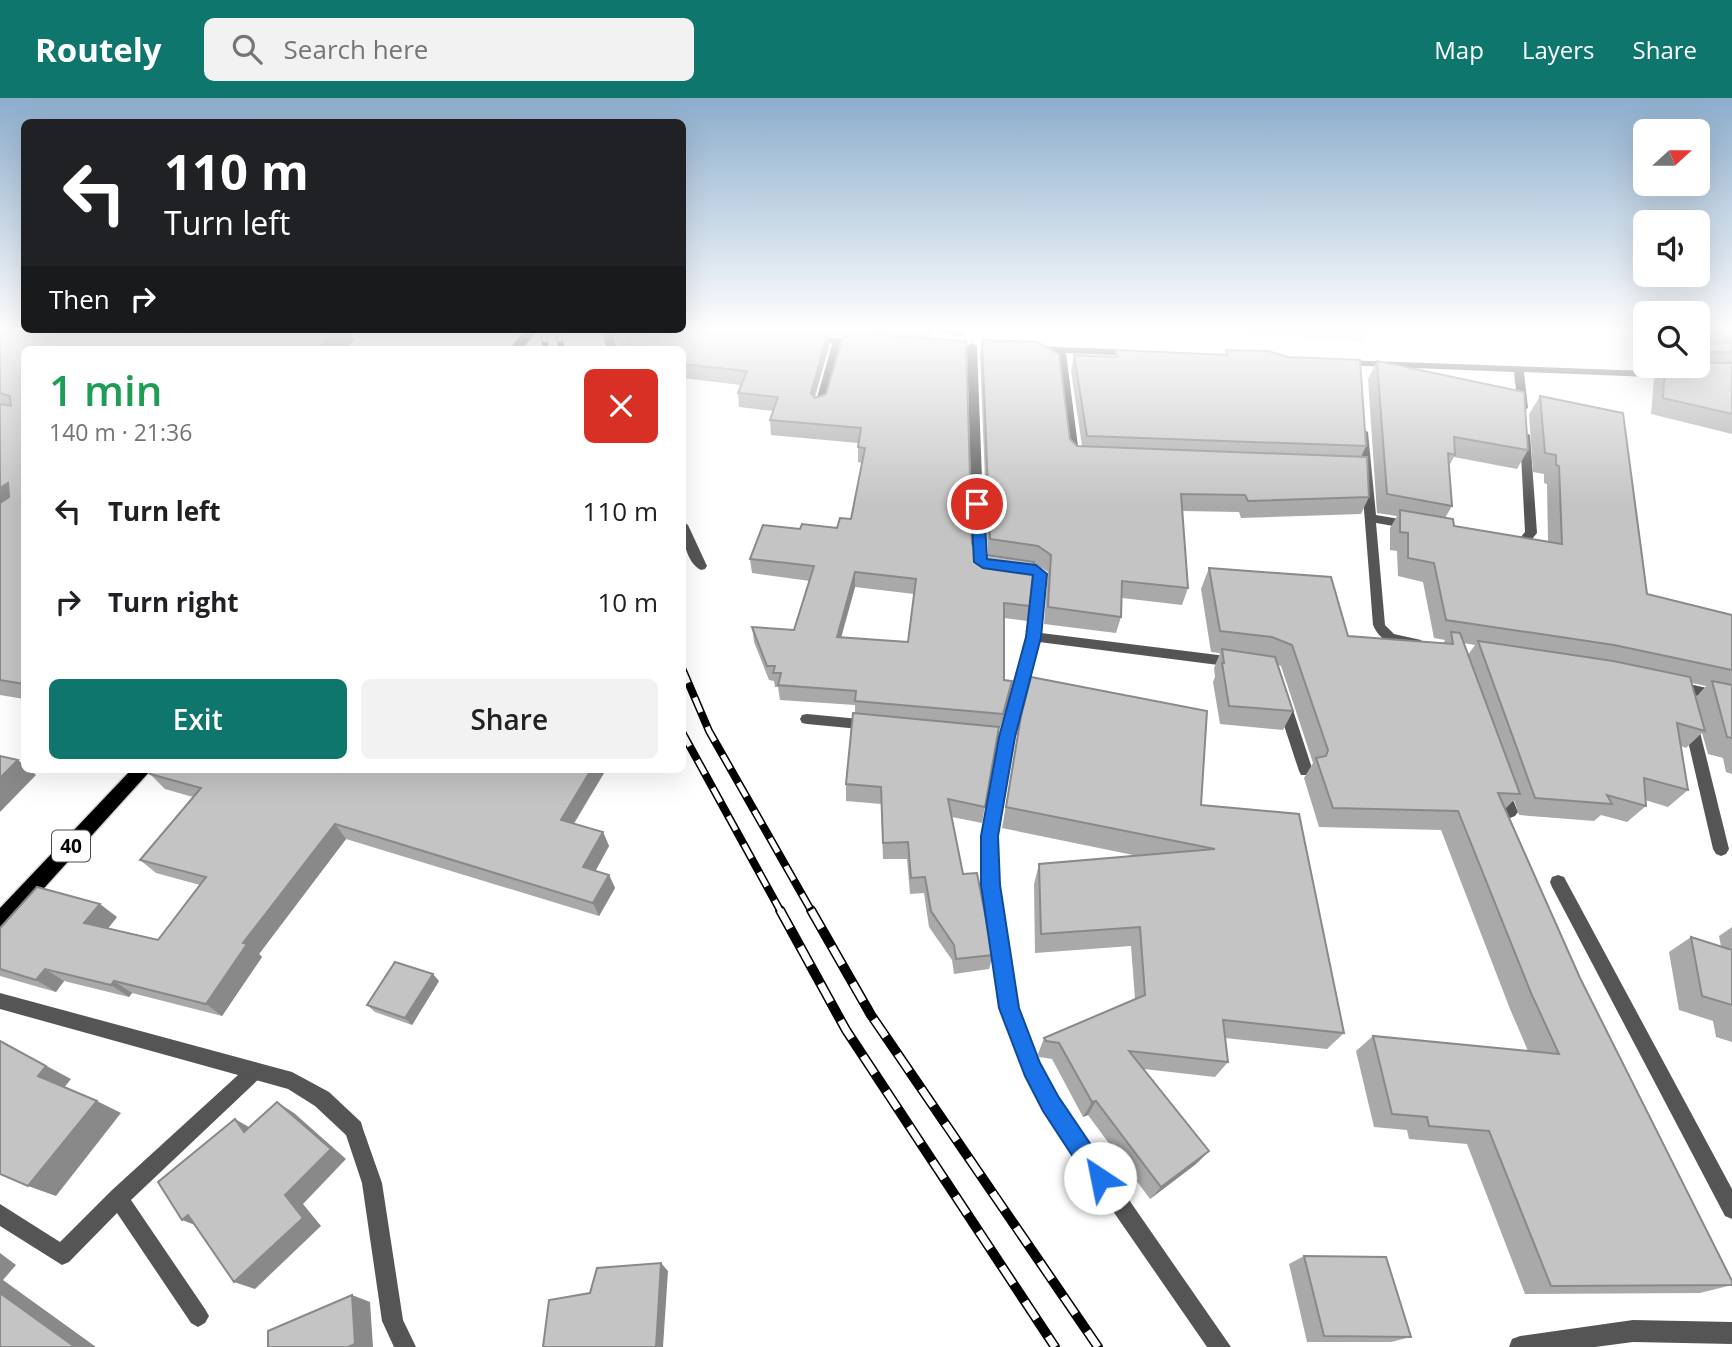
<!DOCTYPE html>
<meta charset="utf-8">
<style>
:root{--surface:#fff;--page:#f2f2f2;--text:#202124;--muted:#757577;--accent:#0f766e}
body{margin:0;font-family:"Open Sans",sans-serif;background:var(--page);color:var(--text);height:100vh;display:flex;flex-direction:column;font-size:26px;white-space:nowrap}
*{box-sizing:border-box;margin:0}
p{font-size:23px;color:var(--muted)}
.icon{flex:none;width:38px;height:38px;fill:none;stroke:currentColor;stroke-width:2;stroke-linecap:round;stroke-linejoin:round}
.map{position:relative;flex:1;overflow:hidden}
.drawer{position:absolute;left:21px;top:248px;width:665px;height:427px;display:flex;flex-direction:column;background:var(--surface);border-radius:10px;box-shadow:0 7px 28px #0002}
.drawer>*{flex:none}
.hud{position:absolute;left:21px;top:21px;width:665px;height:214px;border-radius:10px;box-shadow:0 7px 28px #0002;background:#202124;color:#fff;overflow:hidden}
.needle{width:46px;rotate:69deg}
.tools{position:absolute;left:1633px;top:21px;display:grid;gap:14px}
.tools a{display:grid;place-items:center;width:77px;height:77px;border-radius:10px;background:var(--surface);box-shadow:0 7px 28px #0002;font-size:35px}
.pin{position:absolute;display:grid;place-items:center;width:60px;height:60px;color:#fff;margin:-30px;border:4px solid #fff;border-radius:50%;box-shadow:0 2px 7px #0007}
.me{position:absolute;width:77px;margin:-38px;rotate:326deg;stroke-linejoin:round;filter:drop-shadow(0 0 5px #0008)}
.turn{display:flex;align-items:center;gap:24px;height:147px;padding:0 28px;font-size:32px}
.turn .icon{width:91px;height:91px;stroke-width:2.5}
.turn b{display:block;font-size:49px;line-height:60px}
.then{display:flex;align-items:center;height:66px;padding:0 28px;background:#0003;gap:14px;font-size:26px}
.round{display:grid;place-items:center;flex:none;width:74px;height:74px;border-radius:10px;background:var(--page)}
.headline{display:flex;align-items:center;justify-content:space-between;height:119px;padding:0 28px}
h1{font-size:42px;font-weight:600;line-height:52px;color:#1e9e55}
.primary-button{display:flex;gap:14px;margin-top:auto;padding:14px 28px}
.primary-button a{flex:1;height:80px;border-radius:10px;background:var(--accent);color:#fff;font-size:28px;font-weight:600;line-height:80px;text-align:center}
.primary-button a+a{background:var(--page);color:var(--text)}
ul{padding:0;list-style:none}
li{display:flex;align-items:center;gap:21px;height:91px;padding:0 28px}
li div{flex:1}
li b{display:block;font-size:26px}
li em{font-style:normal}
header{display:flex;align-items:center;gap:42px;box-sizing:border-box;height:98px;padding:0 35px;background:var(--accent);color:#fff}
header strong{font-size:33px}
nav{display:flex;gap:38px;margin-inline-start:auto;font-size:24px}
.search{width:490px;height:63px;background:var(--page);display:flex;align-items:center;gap:18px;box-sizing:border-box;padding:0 24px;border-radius:10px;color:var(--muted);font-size:26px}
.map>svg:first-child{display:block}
.green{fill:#dcdcdc}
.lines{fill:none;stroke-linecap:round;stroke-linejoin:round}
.primary-casing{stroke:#dbdbdb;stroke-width:3}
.lane{fill:#555;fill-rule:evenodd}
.street{fill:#555;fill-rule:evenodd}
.primary{fill:#000;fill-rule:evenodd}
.rail-far2-casing{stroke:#000;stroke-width:6}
.rail-far1-casing{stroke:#000;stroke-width:8}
.rail-casing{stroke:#000;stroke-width:10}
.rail-far2{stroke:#fff;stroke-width:4.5;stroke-dasharray:12;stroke-linecap:butt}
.rail-far1{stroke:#fff;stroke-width:5;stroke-dasharray:16;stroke-linecap:butt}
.rail{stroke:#fff;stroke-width:7;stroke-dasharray:21;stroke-linecap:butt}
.wall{fill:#a9a9a9;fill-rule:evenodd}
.shaded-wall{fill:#898989}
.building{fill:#c4c4c4;stroke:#898989;stroke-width:2;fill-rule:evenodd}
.route{fill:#1a73e8;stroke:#114b97;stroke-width:2}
.labels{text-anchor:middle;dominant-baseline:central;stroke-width:6;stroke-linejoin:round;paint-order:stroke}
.shield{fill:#fff;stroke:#4c4c4c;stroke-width:2}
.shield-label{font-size:19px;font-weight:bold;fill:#000}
</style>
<header>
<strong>Routely</strong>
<div class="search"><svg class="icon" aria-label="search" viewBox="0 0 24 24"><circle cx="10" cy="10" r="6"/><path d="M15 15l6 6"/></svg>Search here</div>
<nav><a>Map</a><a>Layers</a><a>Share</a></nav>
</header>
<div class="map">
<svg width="1732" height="1249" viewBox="0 0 1732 1249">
<rect width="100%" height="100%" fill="#fff"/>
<polygon class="green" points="1206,232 1363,232 1363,244"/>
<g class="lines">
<g class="primary-casing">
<g id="primary">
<polygon points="525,232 538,232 521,252 509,252"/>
<polygon points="131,672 151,672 7,831 0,833 0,810"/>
</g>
</g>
<g class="lane">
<polygon points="838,240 843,243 824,310 815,312 814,310 833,243"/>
<polygon points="1558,777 1564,779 1732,1091 1732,1121 1725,1118 1552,789 1550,784 1552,779"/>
<polygon points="255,964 261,967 264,973 261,979 131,1102 205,1211 209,1218 205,1225 198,1229 191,1225 117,1115 69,1164 62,1167 0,1128 0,1106 60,1144 111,1093 249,967"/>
</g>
<g class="street">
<polygon points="607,232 617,232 614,240 617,252 607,252 604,240"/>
<polygon points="935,232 955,232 964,236 959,239"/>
<polygon points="811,239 861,241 866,244 861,247 808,244 808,240"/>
<polygon points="972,245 977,248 985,459 993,466 987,470 973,461 967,248"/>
<polygon points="1035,248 1134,252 1139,255 1134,258 1066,255 1079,356 1083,360 1082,362 1074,362 1069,357 1057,255 1032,253 1032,249"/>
<polygon points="1343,262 1676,274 1681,277 1676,280 1524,274 1528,310 1523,313 1518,310 1514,274 1340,267 1340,263"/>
<path d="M1363,331L1368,334L1376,417L1411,423L1417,427L1411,431L1376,425L1385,527L1394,536L1421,542L1423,545L1421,548L1416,550C1397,548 1381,546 1373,527L1358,334Z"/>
<polygon points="1525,334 1530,337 1537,435 1528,446 1506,448 1506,442 1520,440 1525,434 1520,337"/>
<path d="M682,423L688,427L707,468L705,471L701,472C686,465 682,439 682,423Z"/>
<polygon points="1014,465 1040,469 1046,476 1041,535 1234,559 1241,564 1234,569 1039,544 1014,639 998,738 999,787 1018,910 1039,966 1057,998 1231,1249 1207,1249 1043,1012 1026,977 1000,910 983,787 982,738 1000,639 1028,539 1034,477 1010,472 1008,469"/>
<polygon points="1677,583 1732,596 1732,606 1672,592 1670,588 1672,584"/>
<polygon points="1283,598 1290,603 1313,673 1311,677 1301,677 1299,673 1276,603"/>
<polygon points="807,616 870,622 875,623 877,627 875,631 870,632 807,626 802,625 800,621 802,617"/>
<polygon points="1691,621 1696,622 1698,626 1729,751 1726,756 1721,758 1716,756 1713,751 1684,626 1686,622"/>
<polygon points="1502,685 1507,687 1518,714 1515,718 1510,720 1505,718 1495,691 1497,687"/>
<polygon points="0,895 292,974 329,994 361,1024 363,1031 382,1085 403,1222 416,1249 394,1249 382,1223 362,1085 346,1037 315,1008 288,991 0,911"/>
<polygon points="1633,1222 1732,1224 1732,1246 1633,1244 1595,1249 1509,1249 1512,1241 1520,1238"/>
</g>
<use href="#primary" class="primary"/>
<g class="rail-far2-casing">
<g id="rail-far2">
<polyline points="543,232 546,252"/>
<polyline points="558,232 562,252"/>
</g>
</g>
<g class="rail-far1-casing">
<g id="rail-far1">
<polyline points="682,570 709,633 812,814"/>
<polyline points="682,634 781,814"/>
</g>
</g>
<g class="rail-casing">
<g id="rail">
<polyline points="780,812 846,932 1055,1249"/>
<polyline points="811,812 871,917 1098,1249"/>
</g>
</g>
<use href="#rail-far2" class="rail-far2"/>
<use href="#rail-far1" class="rail-far1"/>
<use href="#rail" class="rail"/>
</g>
<g class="wall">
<polygon points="0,232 350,232 354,242 344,252 24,252 24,601 0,597"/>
<path d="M618,232H932L930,241L972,446L980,456L988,457L980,258L982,242L1077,348H1082L1071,273L1074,257L1114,259L1116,252L1225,256L1226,252L1366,348L1361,359L1369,399L1361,416L1241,420L1239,414L1182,413L1188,490L1182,507L1122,500L1121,519L1116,535L1044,526L1048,474L1034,465L1030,508L1027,523L1004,520V582L1009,598L1000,630H999L982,725L952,719L963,776L993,857L989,871L954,876L952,862L929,829L924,795L910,796L907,761H883L881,706L846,703V686L855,615V607L780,602L778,589H775L774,583L769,582L754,544L752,529L794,532L810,483L752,475L750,461L800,431L837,430L851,421L862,365L858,364V345L771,337L770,322L773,313L739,309L738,295L741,287L682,280V252H618L616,240ZM828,237L843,238L826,296L815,300L829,249ZM855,489L914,496L908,544L841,540Z"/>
<polygon points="1703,232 1732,232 1732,336 1651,316 1654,281 1662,269 1655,269 1655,268 1698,268 1698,246 1705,246 1698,239"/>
<path d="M1377,263L1528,352L1517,371L1454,359L1449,368L1452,408L1445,420L1454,428L1548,444L1547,386L1544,385V376L1533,374L1529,316L1540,298L1647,496L1732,517V676L1726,674L1723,660L1708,656L1702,635L1686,650L1681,648L1688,692L1668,709L1645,702L1646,708L1627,724L1601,717L1594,723L1519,717L1514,702L1505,711L1580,880L1732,1187L1700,1195L1525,1196L1467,1046L1409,1041L1407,1032L1374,1029L1356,953L1373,938L1528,953L1510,911L1441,732L1319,729L1304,680L1313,665L1281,568L1278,567L1293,613L1283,632L1220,626L1213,584L1215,579L1214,570L1220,555L1211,554L1201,491L1209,470L1348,538L1443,546L1445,542L1434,540L1423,484L1398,478L1397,453L1390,452V430L1397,418L1377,415L1368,281ZM1463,545L1475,547L1468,557ZM1692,585L1706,588L1696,599Z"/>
<polygon points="1021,618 1201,707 1344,935 1327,951 1225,940 1228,964 1215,979 1144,971 1209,1053 1196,1066 1150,1101 1088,1017 1083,1019 1052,961 1039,959 1038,956 1044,940 1135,901 1131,848 1035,855 1034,786 1039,766 1138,758 1002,730"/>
<polygon points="154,672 603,672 604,675 574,726 603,734 609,748 595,773 609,777 615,790 599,818 346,741 259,856 262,859 222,918 132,895 129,899 64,883 56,894 0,878 0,830 117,819 108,830 158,842 200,787 156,775 140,762 193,699 165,691 150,676"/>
<polygon points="1732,829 1732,944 1716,939 1713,923 1679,912 1669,854 1691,839 1721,848 1719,838"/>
<polygon points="439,883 412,927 375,914 367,907"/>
<polygon points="1304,1158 1411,1239 1391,1244 1307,1244 1289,1166"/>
</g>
<g class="shaded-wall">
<polygon points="98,232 107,232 115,245 96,234"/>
<polygon points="174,232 207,232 185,250 174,235"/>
<polygon points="337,232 350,232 354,242 344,252 317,252"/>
<polygon points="828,234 829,249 811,309 811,295"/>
<polygon points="8,385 24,404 0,419 0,390"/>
<polygon points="855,474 855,489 837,554 837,539"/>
<polygon points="1012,583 1009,598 1000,630 1003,616"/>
<polygon points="18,662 24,667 24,672 30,672 36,677 0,714 0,680"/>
<polygon points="591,672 603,672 604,675 567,736 561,722"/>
<polygon points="335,726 346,741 259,856 262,859 222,918 206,906 243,845"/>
<polygon points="603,734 609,748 590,783 583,769"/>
<polygon points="609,777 615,790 599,818 593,805"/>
<polygon points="100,806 117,819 102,838 84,825"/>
<polygon points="45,871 64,883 56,894 36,882"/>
<polygon points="433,876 439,883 412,927 405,920"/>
<polygon points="114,883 132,895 129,899 111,887"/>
<polygon points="0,943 71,981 63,991 38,978"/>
<polygon points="97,1003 121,1015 56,1098 28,1088"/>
<polygon points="1096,1003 1088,1017 1083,1019 1092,1004"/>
<polygon points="277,1004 294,1015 346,1061 303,1106 321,1128 255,1191 234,1184"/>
<polygon points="235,1021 254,1032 244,1034"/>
<polygon points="1209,1053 1196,1066 1150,1101 1161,1089"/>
<polygon points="188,1117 203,1130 182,1122"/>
<polygon points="0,1155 16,1167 3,1182 96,1249 75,1249 0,1195"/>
<polygon points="661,1165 668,1173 663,1249 656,1249"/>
<polygon points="352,1197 370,1204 373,1249 348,1249"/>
</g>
<g class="building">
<polygon points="0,232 98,232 96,234 116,236 119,234 116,232 174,232 174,235 189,236 193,232 337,232 317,252 24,252 24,586 0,582 0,405 9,399 8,385 0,390 0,306 11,308 10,298 0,295"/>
<path d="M618,232H778L828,234L811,295L815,300L826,296L844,235L966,243L972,446L980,456L1034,464L1030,508L1004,505V582L1012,583L1003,616L855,603L856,593L778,587L781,575H773L775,568H767L752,529L794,532L814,468L750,461L763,427L800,431L802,426L837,430L840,420L851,421L865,350L858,349L861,330L770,322L778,299L738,295L747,273L682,266V252H629L630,240H616ZM855,474L916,481L908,544L837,539Z"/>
<polygon points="1719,232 1732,232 1732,244"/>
<polygon points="982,242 1037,244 1059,256 1070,341 1077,348 1367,359 1369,399 1248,403 1245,397 1181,396 1188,490 1122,483 1121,519 1048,509 1051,457 1038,448 990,441"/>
<polygon points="1732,245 1732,254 1698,254 1698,246"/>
<polygon points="1116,252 1227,257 1226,252 1268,253 1288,259 1360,262 1366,348 1087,338 1074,257 1117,259"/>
<polygon points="1377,263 1524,294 1528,352 1454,339 1455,357 1448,355 1452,408 1387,396"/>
<polygon points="1698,265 1732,265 1732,316 1663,300 1665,268 1698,268"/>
<polygon points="1540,298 1623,315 1647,496 1732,517 1732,572 1614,547 1446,522 1434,465 1408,460 1408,435 1400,434 1400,412 1453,421 1454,428 1562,446 1559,368 1556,367 1556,357 1545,355"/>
<polygon points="1209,470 1331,479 1348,538 1453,546 1451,534 1460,535 1520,696 1498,695 1580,880 1732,1183 1732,1187 1551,1188 1489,1033 1429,1028 1427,1019 1392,1016 1373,938 1559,956 1531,895 1458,713 1333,710 1316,660 1326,658 1328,652 1292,547 1272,539 1220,533"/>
<polygon points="1478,543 1613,563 1690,579 1705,633 1677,625 1688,692 1644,680 1646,708 1607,697 1612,706 1535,700"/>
<polygon points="1222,551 1275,559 1293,613 1229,608 1222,565 1224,565"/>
<polygon points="1031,579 1207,613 1201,707 1299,716 1344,935 1223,922 1228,964 1129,953 1209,1053 1161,1089 1096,1003 1092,1004 1059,945 1046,943 1044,940 1145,897 1140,829 1041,836 1039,766 1215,751 1006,709 1021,618"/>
<polygon points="1712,583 1732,587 1732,640 1727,639"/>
<polygon points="853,615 999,629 985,709 948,701 963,776 977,775 993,857 956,861 954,847 931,813 925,779 911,780 908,744 883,745 881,689 846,686"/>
<polygon points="0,658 18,662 0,680"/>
<polygon points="154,672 591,672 561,722 603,734 583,769 609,777 593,805 335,726 243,845 247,846 206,906 114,883 111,887 45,871 36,882 0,871 0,830 37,789 100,806 84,825 158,842 206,779 140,762 201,690 150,676"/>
<polygon points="1691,839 1732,852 1732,907 1702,898"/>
<polygon points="395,864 433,876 405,920 367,907"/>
<polygon points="0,943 46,968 38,978 97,1003 28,1088 0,1076"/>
<polygon points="277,1004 331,1051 285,1097 303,1120 234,1184 188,1117 182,1122 158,1084 235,1021 244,1034"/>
<polygon points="1304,1158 1386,1159 1411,1239 1324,1238"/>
<polygon points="661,1165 656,1249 543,1249 549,1202 590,1195 597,1170"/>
<polygon points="0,1195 75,1249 0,1249"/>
<polygon points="352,1197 355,1246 348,1249 268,1249 268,1233"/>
</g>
<linearGradient id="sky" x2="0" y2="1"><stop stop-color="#8cadcc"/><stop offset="0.57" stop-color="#fff"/><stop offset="1" stop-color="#fff" stop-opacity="0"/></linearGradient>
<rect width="1732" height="407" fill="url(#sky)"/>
<polygon class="route" points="977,402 984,406 987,461 1036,467 1047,476 1041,539 1015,639 998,738 1000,787 1019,910 1040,965 1058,998 1108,1072 1111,1080 1108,1088 1100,1091 1092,1088 1043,1013 1025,978 999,910 981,787 981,738 999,639 1026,539 1033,477 983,470 974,464 971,406"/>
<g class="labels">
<rect class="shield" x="52" y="732.5" width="38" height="31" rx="5"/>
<g class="shield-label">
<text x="71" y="748">40</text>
</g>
</g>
</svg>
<div class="tools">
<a><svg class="needle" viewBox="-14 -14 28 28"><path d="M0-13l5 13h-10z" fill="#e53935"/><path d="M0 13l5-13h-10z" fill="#757577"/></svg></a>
<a><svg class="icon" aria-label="sound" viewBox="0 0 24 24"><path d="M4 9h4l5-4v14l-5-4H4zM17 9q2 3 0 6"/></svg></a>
<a><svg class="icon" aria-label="search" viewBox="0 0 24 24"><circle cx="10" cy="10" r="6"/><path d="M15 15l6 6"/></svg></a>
</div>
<div class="pin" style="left:977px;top:406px;background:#d93025"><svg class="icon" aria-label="arrive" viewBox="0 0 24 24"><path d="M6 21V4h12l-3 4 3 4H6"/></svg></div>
<svg class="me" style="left:1100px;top:1080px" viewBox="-20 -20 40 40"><circle r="19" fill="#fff"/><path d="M0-13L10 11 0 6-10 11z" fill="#1a73e8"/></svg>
<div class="hud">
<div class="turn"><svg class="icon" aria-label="left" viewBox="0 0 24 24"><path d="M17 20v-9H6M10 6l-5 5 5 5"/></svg><div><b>110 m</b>Turn left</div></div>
<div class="then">Then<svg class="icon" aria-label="right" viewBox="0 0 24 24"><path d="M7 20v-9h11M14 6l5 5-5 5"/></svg></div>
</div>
<section class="drawer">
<div class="headline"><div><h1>1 min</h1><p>140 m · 21:36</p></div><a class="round" style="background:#d93025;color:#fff"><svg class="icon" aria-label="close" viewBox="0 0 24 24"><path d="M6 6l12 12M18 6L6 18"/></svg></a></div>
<ul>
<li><svg class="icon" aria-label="left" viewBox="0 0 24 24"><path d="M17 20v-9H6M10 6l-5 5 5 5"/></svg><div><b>Turn left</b></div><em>110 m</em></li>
<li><svg class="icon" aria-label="right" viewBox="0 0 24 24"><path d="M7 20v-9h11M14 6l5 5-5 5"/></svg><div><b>Turn right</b></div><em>10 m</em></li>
</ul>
<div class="primary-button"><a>Exit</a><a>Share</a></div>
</section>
</div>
